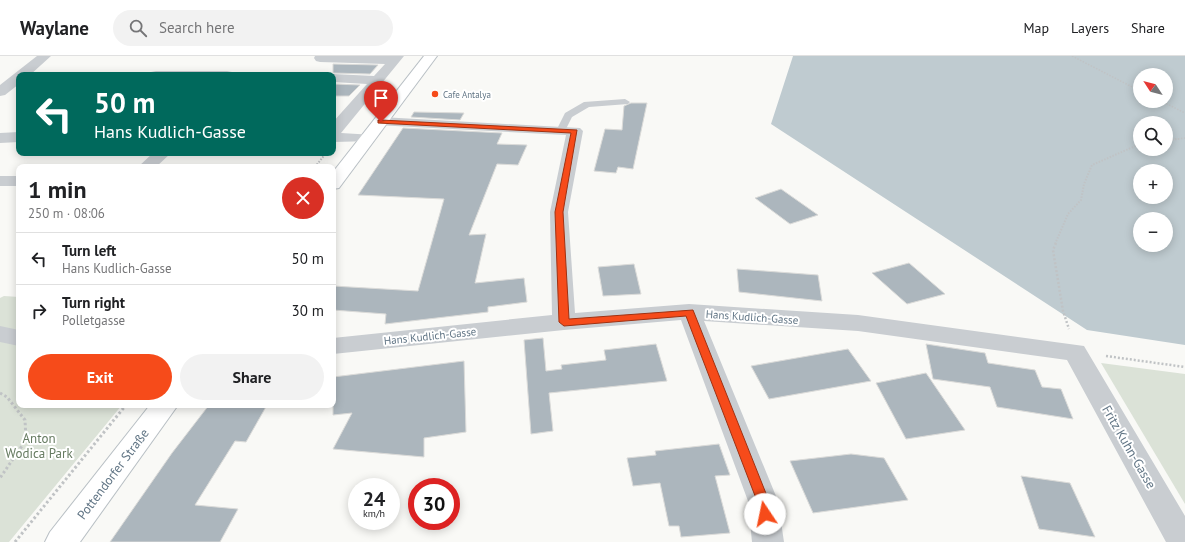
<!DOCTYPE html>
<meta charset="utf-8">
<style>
:root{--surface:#fff;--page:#f2f2f2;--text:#202124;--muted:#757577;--line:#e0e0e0;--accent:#f64b1a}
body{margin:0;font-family:"PT Sans",sans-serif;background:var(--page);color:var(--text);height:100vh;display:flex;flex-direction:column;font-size:15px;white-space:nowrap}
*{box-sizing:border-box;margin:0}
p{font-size:13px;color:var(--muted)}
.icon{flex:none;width:22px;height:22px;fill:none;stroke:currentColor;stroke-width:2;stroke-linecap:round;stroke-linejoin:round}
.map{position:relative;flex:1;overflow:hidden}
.drawer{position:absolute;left:16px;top:108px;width:320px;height:244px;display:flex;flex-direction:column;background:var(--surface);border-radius:8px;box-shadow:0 2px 10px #0003}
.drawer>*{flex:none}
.banner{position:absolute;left:16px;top:16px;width:320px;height:84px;border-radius:8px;box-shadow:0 2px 10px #0003;background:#00695c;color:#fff;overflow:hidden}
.needle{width:26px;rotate:306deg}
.fabs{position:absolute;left:1133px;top:12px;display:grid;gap:8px}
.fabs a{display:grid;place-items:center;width:40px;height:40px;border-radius:50%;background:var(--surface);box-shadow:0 2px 10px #0003;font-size:20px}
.speed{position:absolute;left:348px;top:422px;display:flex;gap:8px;font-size:20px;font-weight:700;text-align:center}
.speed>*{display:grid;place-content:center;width:52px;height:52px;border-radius:50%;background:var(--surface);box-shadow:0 2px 10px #0003;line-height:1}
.speed small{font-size:10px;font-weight:400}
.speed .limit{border:6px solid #d22;background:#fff;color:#111}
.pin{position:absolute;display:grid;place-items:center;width:34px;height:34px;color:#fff;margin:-41px -17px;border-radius:50% 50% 50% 0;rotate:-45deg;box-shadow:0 0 4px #0007}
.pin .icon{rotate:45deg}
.me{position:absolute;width:44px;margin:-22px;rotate:349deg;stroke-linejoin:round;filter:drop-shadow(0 0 3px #0008)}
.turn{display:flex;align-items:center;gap:14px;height:84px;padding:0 12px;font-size:18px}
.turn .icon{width:52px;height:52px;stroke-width:2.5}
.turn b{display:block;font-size:28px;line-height:34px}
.round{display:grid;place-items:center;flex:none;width:42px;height:42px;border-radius:21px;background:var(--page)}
.head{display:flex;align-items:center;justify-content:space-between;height:68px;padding:0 12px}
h1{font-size:24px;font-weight:800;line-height:30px}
.action{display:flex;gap:8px;margin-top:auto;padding:8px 12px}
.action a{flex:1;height:46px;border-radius:24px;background:var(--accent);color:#fff;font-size:16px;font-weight:800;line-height:46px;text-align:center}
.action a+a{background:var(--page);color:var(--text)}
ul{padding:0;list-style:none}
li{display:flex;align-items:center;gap:12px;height:52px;padding:0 12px;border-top:1px solid var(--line)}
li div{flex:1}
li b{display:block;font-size:15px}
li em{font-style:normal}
header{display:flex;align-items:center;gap:24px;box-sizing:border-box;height:56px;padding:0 20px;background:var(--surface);border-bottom:1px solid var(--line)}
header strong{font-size:19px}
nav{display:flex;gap:22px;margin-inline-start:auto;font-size:14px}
.search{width:280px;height:36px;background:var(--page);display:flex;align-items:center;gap:10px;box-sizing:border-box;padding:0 14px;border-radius:22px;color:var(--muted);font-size:15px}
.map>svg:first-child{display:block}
.green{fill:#dbe2d7}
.water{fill:#bfcbd0;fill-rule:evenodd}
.building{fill:#acb6bd;stroke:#dbdbd9}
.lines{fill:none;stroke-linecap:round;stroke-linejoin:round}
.secondary-casing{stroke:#b8bfc4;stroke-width:2}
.path-far3{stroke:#c0c3c5;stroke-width:1.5;stroke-dasharray:1.5 1.5;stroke-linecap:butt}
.path-far2{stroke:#c0c3c5;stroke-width:2;stroke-dasharray:1.5 1.5;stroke-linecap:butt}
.path-far1{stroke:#c0c3c5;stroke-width:2.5;stroke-dasharray:2 2;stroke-linecap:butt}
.path{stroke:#c0c3c5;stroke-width:3;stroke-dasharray:2.5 2.5;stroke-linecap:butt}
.lane{fill:#c9cdd1;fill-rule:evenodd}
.street{fill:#c9cdd1;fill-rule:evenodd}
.secondary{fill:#fff;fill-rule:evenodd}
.route{fill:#f64b1a;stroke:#a03111}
.poi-dot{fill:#f64b1a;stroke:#fff;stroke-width:1.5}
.labels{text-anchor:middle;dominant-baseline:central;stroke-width:4;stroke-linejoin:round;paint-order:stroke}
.far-poi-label{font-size:9px;fill:#617585;stroke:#fff;text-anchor:start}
.street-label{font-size:11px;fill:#617585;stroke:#fff}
.near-park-label{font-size:13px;fill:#667b61;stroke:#fff}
.near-street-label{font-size:13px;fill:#617585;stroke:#fff}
</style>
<header>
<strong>Waylane</strong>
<div class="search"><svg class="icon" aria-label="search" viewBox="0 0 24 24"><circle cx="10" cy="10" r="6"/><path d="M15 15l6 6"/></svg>Search here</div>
<nav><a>Map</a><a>Layers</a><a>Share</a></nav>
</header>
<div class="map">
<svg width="1185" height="486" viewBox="0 0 1185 486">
<rect width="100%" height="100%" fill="#f9f9f6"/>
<g class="green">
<polygon points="4,240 19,241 19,349 122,349 9,486 0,486 0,242"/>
<polygon points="1101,307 1185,318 1185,448"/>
</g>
<path class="water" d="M793,0H1185V289L1087,274L771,68ZM1140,19H1166V45H1140ZM1140,67H1166V93H1140ZM1140,115H1166V141H1140ZM1140,163H1166V189H1140Z"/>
<g class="building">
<polygon points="333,8 378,9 370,18 333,17"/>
<polygon points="333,28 360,29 349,40 333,40"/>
<polygon points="631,47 647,47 633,113 618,111 616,117 594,115 605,73 622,74 624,50"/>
<polygon points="414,56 464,57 460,64 411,61"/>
<polygon points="403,72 502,77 497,88 527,89 518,109 497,108 469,179 486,178 475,227 524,222 527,246 488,251 488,256 385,268 386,258 333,254 333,230 418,235 444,143 358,139"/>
<polygon points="781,133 818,159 790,168 755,142"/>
<polygon points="909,207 945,238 907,248 872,217"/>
<polygon points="634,208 641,238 603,240 598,211"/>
<polygon points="737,213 818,219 822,245 739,236"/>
<polygon points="543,282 546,315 562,313 561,309 606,304 604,294 656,288 667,325 549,337 553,375 531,378 524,284"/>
<polygon points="926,288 985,297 988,307 1035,314 1042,331 1061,333 1073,363 997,351 990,331 933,323"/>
<polygon points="848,293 871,325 769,343 751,310"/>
<polygon points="464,305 466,376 424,382 424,401 333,393 352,357 333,359 333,321"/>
<polygon points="926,317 965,374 906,383 876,327"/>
<polygon points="209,349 267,349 246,386 235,385 195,449 238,453 220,486 110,486 172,397"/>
<polygon points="719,388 730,419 715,420 730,477 681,481 679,470 669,470 660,427 633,430 627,402 656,399 655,395"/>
<polygon points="851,398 884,402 908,444 813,457 790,405"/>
<polygon points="1021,420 1070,427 1095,481 1039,473"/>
</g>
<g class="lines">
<g class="secondary-casing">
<g id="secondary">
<polygon points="424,0 437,0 339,132 333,133 333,116"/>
<polygon points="150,349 178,349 80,486 45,486 50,476"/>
</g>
</g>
<g class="path-far3">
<polyline points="1072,0 1140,35"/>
<polyline points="1161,45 1185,57"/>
<polyline points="1169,84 1185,82"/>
</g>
<g class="path-far2">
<polyline points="1166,84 1179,83"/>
<polyline points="315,111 326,97"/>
<polyline points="1055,188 1068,158 1081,144 1084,128 1092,109 1140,88"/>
</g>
<g class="path-far1">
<polyline points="1056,187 1053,194 1063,255 1069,273"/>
<polyline points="1106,300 1185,311"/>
</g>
<g class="path">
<polyline points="0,337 7,341 25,364 26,384 0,422"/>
<polyline points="15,486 126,349"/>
</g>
<polygon class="lane" points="625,43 630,46 628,48 589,51 572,61 564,77 558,77 556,75 565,57 584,46"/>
<g class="street">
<polygon points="37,0 51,0 30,19 19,19 19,28 5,39 0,40 0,29"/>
<polygon points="315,0 404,0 341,77 374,79 376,82 374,85 333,86 333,66 367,28 333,26 333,19 329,19 333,18 374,20 385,8 320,6 316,5 314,2"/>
<polygon points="156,15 227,15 232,16 234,19 149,19 151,16"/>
<polygon points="381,61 580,72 583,75 568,156 575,257 689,248 858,259 1084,290 1185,460 1185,486 1166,486 1067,304 858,275 704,265 778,445 784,486 752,486 748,445 681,264 564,274 333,298 333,282 552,259 550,156 566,79 376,69 373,66 376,63"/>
<polygon points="19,76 19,86 0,87 0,77"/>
<polygon points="153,97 171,97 156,111 138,111"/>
<rect x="0" y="120" width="19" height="10"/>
<polygon points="0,270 19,274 19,290 0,286"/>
</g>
<use href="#secondary" class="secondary"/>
</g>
<polygon class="route" points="381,64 577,74 563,156 569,263 693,254 769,445 771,458 769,463 765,464 760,463 757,445 686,260 564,270 559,266 555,156 571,77 378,67 378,64"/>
<circle class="poi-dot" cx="435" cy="38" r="4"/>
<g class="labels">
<g class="far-poi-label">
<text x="443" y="38">Cafe Antalya</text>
</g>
<g class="street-label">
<text transform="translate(752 261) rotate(4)">Hans Kudlich-Gasse</text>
<text transform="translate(430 280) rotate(-6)">Hans Kudlich-Gasse</text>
</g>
<g class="near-park-label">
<text x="39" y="382">Anton<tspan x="39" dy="15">Wodica Park</tspan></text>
</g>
<g class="near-street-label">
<text transform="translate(1129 391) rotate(60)">Fritz Kuhn-Gasse</text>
<text transform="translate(113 418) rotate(-53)">Pottendorfer Straße</text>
</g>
</g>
</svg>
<div class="fabs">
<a><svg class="needle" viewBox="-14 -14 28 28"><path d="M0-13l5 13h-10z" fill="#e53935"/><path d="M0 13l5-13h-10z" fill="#757577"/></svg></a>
<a><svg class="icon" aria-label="search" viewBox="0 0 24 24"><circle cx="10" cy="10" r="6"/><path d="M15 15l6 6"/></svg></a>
<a>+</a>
<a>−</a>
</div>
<div class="speed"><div>24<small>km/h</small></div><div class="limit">30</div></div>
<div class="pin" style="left:381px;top:66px;background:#d93025"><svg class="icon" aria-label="arrive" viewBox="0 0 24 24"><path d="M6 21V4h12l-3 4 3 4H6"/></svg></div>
<svg class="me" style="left:765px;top:458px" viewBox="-20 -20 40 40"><circle r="19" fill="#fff"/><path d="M0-13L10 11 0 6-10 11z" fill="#f64b1a"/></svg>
<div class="banner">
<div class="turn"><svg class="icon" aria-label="left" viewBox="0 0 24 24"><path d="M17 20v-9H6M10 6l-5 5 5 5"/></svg><div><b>50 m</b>Hans Kudlich-Gasse</div></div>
</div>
<section class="drawer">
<div class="head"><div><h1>1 min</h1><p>250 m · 08:06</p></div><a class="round" style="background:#d93025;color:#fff"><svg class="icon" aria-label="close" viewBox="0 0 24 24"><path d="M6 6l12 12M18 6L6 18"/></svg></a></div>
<ul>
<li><svg class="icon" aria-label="left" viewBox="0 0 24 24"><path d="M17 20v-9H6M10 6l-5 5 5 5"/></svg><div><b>Turn left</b><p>Hans Kudlich-Gasse</p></div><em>50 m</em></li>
<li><svg class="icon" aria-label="right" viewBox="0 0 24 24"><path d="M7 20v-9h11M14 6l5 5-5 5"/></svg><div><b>Turn right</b><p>Polletgasse</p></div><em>30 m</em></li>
</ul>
<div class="action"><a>Exit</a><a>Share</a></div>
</section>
</div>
